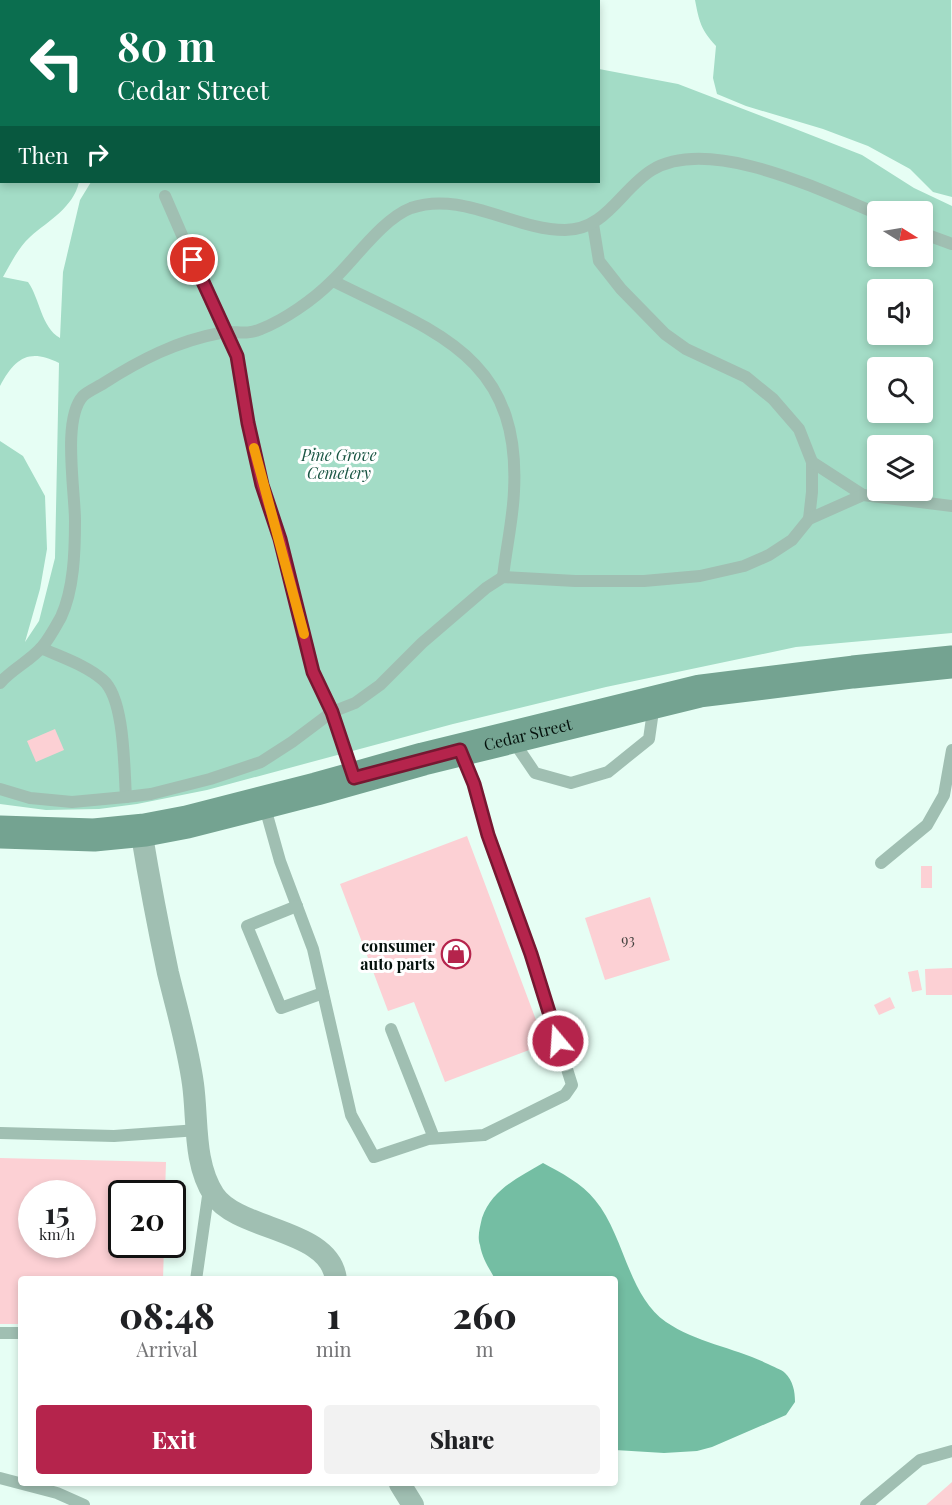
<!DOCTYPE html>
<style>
:root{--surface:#fff;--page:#f2f2f2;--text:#202124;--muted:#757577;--accent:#b5244c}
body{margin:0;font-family:"Playfair Display",serif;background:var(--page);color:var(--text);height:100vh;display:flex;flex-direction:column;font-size:22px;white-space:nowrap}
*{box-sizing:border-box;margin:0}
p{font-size:20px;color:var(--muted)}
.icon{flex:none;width:33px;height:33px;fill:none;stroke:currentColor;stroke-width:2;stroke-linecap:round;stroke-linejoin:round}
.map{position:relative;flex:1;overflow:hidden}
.drawer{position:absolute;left:18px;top:1276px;width:600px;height:210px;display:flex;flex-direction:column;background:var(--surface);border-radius:6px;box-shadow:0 3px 9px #0003}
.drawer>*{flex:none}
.guide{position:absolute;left:0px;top:0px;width:600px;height:183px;box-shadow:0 3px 9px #0003;background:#0b6e4f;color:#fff;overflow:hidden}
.needle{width:39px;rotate:101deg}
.tools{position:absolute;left:867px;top:201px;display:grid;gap:12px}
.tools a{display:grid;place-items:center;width:66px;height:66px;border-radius:6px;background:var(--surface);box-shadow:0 3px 9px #0003;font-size:30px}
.speed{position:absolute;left:18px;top:1180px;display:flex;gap:12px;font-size:30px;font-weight:700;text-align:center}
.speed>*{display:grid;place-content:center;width:78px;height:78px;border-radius:50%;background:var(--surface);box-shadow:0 3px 9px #0003;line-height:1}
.speed small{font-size:15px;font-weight:400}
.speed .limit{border:3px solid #111;border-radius:9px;background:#fff;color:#111}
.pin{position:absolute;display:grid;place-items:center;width:51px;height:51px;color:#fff;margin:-26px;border:3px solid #fff;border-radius:50%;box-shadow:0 2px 6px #0007}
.me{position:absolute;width:66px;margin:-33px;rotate:342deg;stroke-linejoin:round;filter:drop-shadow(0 0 4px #0008)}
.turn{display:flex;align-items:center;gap:21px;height:126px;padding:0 18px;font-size:27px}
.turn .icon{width:78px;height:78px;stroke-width:2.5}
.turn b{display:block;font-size:42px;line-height:51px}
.then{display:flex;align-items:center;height:57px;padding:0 18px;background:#0003;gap:12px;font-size:22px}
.eta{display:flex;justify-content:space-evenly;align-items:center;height:102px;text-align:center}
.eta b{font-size:36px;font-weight:800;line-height:42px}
.primary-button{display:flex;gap:12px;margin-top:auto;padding:12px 18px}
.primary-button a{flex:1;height:69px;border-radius:6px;background:var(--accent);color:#fff;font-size:24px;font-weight:800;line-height:69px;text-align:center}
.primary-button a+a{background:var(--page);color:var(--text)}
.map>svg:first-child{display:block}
.green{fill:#a3dcc6;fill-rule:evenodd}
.water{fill:#74bea3}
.building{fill:#fcd0d4;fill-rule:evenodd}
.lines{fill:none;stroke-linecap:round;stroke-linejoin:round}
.lane{stroke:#a0bfb2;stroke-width:12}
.street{stroke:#a0bfb2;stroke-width:22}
.secondary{stroke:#74a391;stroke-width:33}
.route-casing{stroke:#761731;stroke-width:15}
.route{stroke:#b5244c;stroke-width:10}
.slow{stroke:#f59e0b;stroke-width:10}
.labels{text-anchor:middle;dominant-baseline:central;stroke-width:6;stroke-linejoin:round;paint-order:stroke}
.number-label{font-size:14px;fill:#42413e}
.park-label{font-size:16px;font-style:italic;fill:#1b5644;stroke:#fff}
.street-label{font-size:16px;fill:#04110c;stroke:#fff}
.poi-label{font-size:16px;font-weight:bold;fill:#04110c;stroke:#fff;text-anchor:end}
</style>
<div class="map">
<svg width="952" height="1505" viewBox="0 0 952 1505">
<rect width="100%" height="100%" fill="#e6fef4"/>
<g class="green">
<path d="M0,0L6,1L2,2V182H79C73,208 49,220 30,237C18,248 11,263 3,277L28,282C40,299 41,327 60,338L63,272L80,200L91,182H598L599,69L678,84L793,128L862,155L914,188L952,206V633L796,647L606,687L453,724L207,790L137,804L99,809L46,810L0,804V441L23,456L45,496L47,549L40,589L25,642L39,621L55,558L59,363C29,348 15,358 0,386ZM878,212H922V256H878ZM878,290H922V334H878ZM878,368H922V412H878ZM878,446H922V490H878Z"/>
<path d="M695,0H951L952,197L933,192L910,169L868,146L823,129L746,106L717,94L713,78L716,46C701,30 699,21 695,0Z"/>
</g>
<path class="water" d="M543,1163C561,1173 582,1183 595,1200C624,1234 628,1296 666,1322C697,1343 736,1348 768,1364C773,1367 781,1369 785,1373C793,1381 795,1391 795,1402L786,1415L712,1447L697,1451L664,1453L615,1450V1280L495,1279C489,1268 482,1258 480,1245C477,1237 480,1227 482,1218C492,1189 518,1178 543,1163Z"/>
<g class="building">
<polygon points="55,729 64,750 36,762 27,741"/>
<polygon points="467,836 545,1044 445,1082 414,1002 388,1011 340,884"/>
<rect x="921" y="866" width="11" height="22"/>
<polygon points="650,897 670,960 605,980 585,918"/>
<polygon points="952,968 952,995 926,995 925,969"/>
<polygon points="918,970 922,990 912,992 908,972"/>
<polygon points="890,997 895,1008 879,1015 874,1005"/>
<path d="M0,1158L166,1162L165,1194H122V1245H164L163,1280H21V1324H0ZM32,1194H82V1245H32Z"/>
<polygon points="952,1482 952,1505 926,1505"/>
</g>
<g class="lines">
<g class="lane">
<polyline points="165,196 224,332 237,356 248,423 262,485 280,539 313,672 332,712 354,777"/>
<polyline points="593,224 599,261 621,289 665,334 686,349 746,377 773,399 799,429 812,462 812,492 809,519"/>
<polyline points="922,233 952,244"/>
<path d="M333,281C435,332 521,356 514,491C513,519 506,549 503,577"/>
<polyline points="812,462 863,495"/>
<path d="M41,648C61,657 86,665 103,680C125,699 124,769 126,797"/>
<path d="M0,683C12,669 30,661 42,647C49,639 56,626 61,617C74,589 75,551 75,521C75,490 62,419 83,396C88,391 98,387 104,383C140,360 177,341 220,333C235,330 245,336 261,329C284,320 313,300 331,282C353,262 382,219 411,208C462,190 514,230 565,230C606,230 621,189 652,170C710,135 822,191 878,214"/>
<polyline points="512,739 535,773 571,783 608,772 649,739 654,704"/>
<polyline points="0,789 30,798 72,802 126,797 151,794 210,779 261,762 292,742 332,712 355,703 380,685 422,643 486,588 503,577 575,581 644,581 700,576 744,566 769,555 792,540 809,519 863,495 952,506"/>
<polyline points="264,804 280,861 313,949 351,1115 374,1157 428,1139 484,1135 565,1095 572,1085 531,954 488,835 474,784 460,751"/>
<polyline points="881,863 927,825 944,795 952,750"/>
<polyline points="297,906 247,926 281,1008 323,993"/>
<polyline points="391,1029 434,1138"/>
<polyline points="0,1133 114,1136 198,1130"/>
<polyline points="196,1280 209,1189"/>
<polyline points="0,1333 21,1333"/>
<polyline points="0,1478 57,1493 84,1505"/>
<polyline points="866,1505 920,1460 952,1451"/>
</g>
<g class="street">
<path d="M141,830C149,878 158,926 168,973C177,1010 188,1047 193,1084C198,1120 193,1163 214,1195C239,1232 331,1228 336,1280"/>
<polyline points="400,1484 413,1505"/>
</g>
<path class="secondary" id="s1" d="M0,832L94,835L145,830L187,822L316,789L423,759L700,691L853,672L952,662"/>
</g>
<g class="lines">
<g class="route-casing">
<polyline id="route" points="193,260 237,356 248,423 262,485 280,539 313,672 332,712 354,778 460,750 474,784 488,835 531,954 558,1041"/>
</g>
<use href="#route" class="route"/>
<polyline class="slow" points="254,448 304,634"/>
</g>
<defs>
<g id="shop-ring" transform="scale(1.5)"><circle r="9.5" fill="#fff" stroke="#b5244c" stroke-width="1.5"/><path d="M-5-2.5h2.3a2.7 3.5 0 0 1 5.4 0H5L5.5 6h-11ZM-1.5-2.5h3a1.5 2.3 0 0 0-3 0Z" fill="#b5244c"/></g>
</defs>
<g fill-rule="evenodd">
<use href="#shop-ring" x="456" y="954"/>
</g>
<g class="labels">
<g class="number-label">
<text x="628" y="939">93</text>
</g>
<g class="park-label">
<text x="339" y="454">Pine Grove<tspan x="339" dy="18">Cemetery</tspan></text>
</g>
<g class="street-label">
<text stroke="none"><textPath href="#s1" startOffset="540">Cedar Street</textPath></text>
</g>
<g class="poi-label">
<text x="435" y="945">consumer<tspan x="435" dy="18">auto parts</tspan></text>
</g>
</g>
</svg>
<div class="tools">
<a><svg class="needle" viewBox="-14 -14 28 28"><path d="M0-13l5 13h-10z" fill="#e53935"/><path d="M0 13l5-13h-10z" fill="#757577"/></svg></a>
<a><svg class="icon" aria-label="sound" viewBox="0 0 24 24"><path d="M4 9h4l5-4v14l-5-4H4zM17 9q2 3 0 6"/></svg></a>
<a><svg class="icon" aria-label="search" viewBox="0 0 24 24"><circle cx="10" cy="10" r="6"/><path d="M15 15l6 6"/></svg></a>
<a><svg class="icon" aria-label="layers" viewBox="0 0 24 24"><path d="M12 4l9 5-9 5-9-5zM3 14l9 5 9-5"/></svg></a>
</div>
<div class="speed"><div>15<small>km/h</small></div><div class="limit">20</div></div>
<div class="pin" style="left:193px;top:260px;background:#d93025"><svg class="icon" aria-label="arrive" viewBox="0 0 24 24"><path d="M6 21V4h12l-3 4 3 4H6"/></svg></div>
<svg class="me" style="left:558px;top:1041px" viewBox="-20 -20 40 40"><circle r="17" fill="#b5244c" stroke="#fff" stroke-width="3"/><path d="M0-11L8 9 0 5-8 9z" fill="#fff"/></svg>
<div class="guide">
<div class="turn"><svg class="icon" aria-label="left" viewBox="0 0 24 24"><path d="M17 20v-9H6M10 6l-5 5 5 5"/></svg><div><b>80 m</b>Cedar Street</div></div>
<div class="then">Then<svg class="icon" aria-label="right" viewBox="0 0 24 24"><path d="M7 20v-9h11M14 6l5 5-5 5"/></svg></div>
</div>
<section class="drawer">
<div class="eta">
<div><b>08:48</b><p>Arrival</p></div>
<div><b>1</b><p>min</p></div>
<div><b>260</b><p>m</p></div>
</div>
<div class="primary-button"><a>Exit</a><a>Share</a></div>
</section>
</div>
